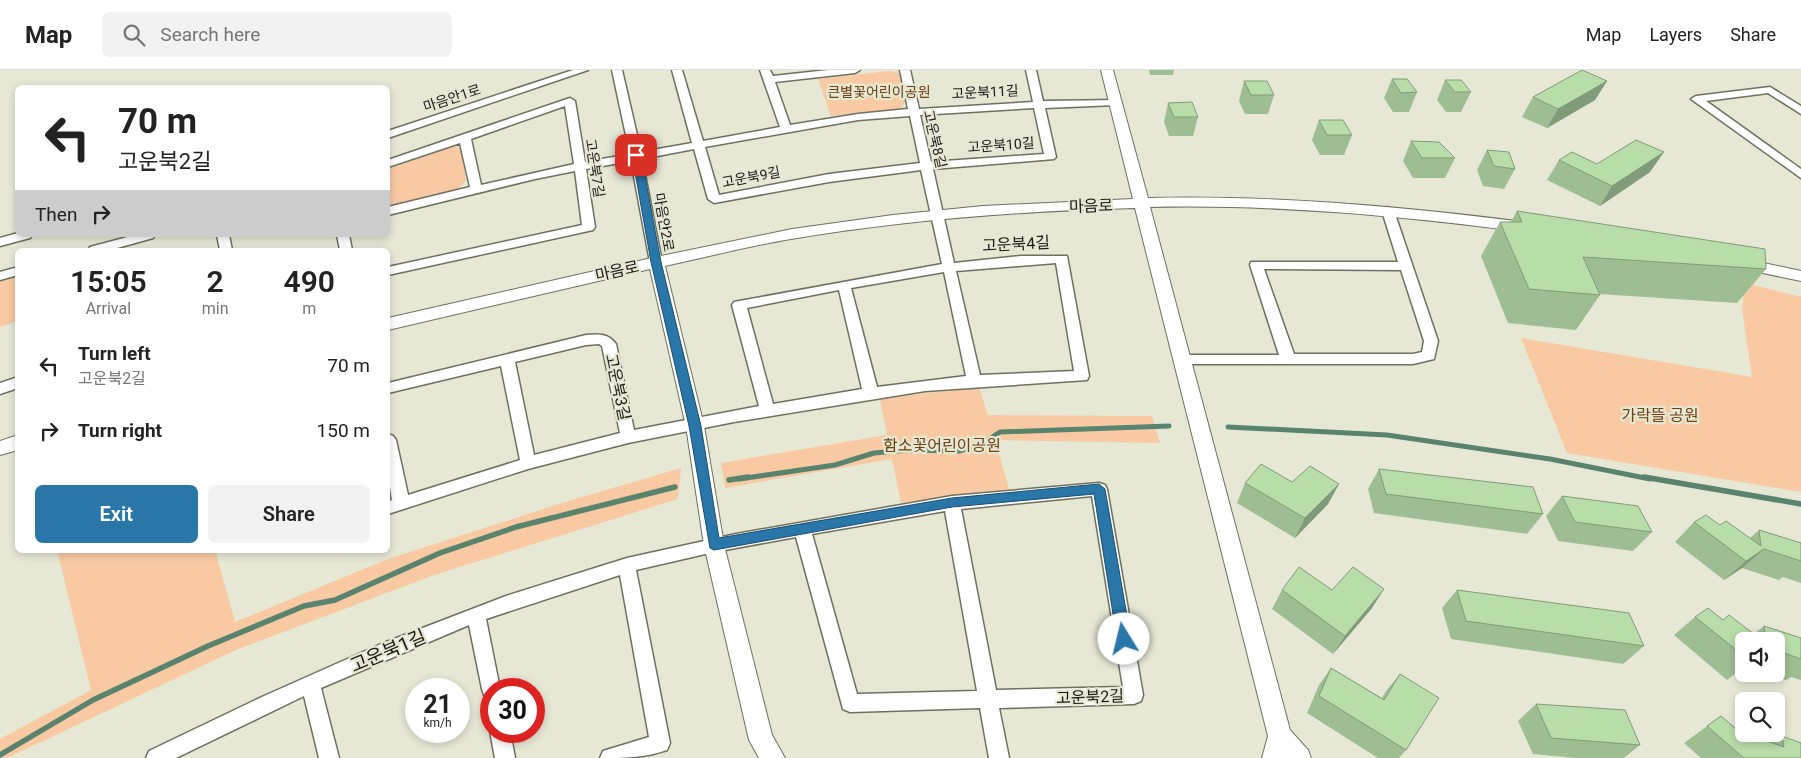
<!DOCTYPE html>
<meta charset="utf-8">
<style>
:root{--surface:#fff;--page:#f2f2f2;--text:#222;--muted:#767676;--line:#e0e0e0;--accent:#2977a9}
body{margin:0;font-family:Roboto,"Noto Sans KR",sans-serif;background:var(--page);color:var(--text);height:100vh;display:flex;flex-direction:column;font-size:19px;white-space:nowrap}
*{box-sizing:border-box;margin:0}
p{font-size:16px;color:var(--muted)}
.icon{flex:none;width:28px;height:28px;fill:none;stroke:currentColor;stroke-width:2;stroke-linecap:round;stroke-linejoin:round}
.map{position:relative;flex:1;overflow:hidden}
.panel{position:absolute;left:15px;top:178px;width:375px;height:305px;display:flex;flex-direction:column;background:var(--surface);border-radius:8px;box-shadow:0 2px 8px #0003}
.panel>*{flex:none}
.hud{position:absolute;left:15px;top:15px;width:375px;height:152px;border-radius:8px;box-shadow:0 2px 8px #0003;background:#fff;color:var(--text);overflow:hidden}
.fabs{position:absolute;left:1735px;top:562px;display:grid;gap:10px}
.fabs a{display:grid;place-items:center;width:50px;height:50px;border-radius:8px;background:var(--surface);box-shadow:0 2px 8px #0003;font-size:25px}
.speed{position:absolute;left:405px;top:608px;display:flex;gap:10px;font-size:25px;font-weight:700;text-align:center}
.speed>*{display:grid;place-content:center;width:65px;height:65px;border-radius:50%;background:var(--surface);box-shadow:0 2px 8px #0003;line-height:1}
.speed small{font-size:12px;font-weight:400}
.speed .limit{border:8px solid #d22;background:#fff;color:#111}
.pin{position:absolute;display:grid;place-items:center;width:42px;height:42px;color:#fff;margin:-21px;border-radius:10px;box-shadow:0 2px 8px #0006}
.me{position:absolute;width:55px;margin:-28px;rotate:351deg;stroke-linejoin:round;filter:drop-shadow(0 0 4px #0008)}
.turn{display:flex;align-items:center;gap:18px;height:105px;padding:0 20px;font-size:22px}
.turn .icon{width:65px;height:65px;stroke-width:2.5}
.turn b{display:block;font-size:35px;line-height:42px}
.then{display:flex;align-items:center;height:48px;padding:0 20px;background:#0003;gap:10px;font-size:19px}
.eta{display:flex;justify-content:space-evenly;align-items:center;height:85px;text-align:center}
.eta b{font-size:30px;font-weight:600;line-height:35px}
.cta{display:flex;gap:10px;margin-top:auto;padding:10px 20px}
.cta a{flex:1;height:58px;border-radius:8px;background:var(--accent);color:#fff;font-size:20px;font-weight:600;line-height:58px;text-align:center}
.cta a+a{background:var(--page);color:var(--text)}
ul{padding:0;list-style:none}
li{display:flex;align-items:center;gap:15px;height:65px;padding:0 20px}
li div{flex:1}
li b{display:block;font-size:19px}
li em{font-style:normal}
header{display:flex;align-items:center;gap:30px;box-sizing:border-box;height:70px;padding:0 25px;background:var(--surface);border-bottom:1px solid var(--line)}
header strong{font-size:24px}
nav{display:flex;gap:28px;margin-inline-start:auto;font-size:18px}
.search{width:350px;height:45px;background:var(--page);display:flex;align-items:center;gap:12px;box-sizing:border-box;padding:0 18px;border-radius:8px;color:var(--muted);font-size:19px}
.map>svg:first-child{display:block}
.green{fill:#f9c9a3}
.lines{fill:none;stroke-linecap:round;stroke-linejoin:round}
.stream-far1{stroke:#58846e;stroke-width:5}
.stream{stroke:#58846e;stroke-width:5.5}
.minor-casing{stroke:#6e705e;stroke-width:3}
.tertiary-casing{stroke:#6e705e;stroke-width:2}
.minor{fill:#fff;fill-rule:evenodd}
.tertiary{fill:#fff;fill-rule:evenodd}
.wall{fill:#9dbe92}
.shaded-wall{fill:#809b77}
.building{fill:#b7ddaa;stroke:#809b77}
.route{fill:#2977a9;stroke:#1b4d6e}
.labels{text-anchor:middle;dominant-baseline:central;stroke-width:4.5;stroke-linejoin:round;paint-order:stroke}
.far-park-label{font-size:14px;fill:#704113;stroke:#e6e8d4}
.far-street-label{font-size:14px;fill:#1a1a14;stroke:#e6e8d4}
.street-label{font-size:16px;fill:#1a1a14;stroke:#e6e8d4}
.park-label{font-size:16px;fill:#704113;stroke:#e6e8d4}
.near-street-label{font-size:19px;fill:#1a1a14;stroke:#e6e8d4}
</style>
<header>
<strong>Map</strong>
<div class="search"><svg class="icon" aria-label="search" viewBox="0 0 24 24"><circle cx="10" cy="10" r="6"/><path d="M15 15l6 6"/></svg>Search here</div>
<nav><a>Map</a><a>Layers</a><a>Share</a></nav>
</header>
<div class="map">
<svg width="1801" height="688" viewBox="0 0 1801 688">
<rect width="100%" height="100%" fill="#e6e8d4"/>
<g class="green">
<polygon points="888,1 900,3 905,32 900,40 831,46 818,9"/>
<polygon points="452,77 461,78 466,111 458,119 388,137 388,99"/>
<polygon points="17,206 17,251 0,257 0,211"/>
<polygon points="1745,213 1801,227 1801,422 1567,383 1521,268 1752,307 1742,239"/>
<polygon points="979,317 988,345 1152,346 1160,373 995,370 1009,419 901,433 892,389 725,418 721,393 887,365 880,329"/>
<polygon points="681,398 678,429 437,504 238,579 7,688 0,688 0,669 91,620 57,480 215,480 235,552 388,489 562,433"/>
</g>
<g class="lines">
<g class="stream-far1">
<polyline points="1228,357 1387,365 1550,389 1650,409"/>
<polyline points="739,409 835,395 874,383 909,380 959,381 980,375 1000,362 1169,356"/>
</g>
<g class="stream">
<polyline points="1644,407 1801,434"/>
<polyline points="729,410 748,407"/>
<polyline points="0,685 93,630 208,576 304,536 335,530 440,483 516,457 675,417"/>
</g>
<g class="minor-casing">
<g id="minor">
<polygon points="573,0 588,0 388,68 388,61"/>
<path d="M612,0H622L641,82L692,73L672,0H682L703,71L780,57L760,0H770L773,6L828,0H860L855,3L775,12L790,55L858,44L908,39L900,0H910L919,39L1033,32L1026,0H1036L1043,31L1120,30L1121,32L1116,35L1045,38L1056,87L1054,89L933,99L954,193L1021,186H1067L1089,306L1087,310L925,321L734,352L628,373L528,399L388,444V432L392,430L388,405V364L393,366L396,370L408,425L520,390L501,296L388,323V313L586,265C598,264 608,263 616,274L634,360L759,336L732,235L734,232L942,194L921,100L829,112L714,133L708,129L694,79L642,89L662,192L661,195L656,196L650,192L631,91L586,99L595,157L593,160L388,205V197L582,155L575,101L535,109L388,145V137L470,117L460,73L388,97V90L570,28L575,31L585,92L630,84ZM565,36L574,94L481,115L471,69ZM1034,38L1044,84L931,92L920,45ZM910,46L920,93L829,104L719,125L705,77L858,50ZM1056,193L1074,301L980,305L956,201ZM944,202L966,306L877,317L851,218ZM839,220L862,319L773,334L747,238ZM599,274L602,276L620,363L534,385L515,292L586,275Z"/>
<polygon points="1770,17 1801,36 1801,44 1768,23 1706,31 1801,99 1801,108 1691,29 1696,26"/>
<path d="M1388,137L1394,141L1438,271L1434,289L1413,294H1178L1176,290L1178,286L1183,285H1279L1250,195L1251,192H1398L1382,141ZM1264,199L1401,200L1424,271L1422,282L1413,284H1294Z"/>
<polygon points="18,163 32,165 30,168 0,176 0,168"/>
<polygon points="135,165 155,165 153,168 110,180 89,180 90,177"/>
<polygon points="217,165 229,165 232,180 220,180"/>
<polygon points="337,165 349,165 352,180 340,180"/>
<polygon points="18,197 18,205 0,210 0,202"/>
<polygon points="18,307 18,318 0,324 0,313"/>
<path d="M1099,413L1105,415L1107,419L1143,625L1141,631L1134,634L999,638L1009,688H989L980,638L850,642L843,639L796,467L714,482L636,500L670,673L667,680C644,688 624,688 600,688L603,681L649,667L620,505L486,549L500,619H491V628L484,625L482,619L469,555L321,618L339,688H319L304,626L176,688H146L149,681L264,626L381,574L506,526L627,488L736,464L952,426ZM1092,426L1123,617L996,620L961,439ZM945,441L977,621L857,624L812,464Z"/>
<polygon points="491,659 491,661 510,661 515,688 495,688 490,661"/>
</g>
</g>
<g class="tertiary-casing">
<g id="tertiary">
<path d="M1101,0H1113L1148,128C1274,125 1399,136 1524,152L1532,157L1524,162C1400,146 1275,134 1150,137L1290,660L1308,680L1311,688H1262L1268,666L1135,138C1020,141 905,150 791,169C749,176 707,187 665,196L704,356L724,475L772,665L785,688H759L749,670L704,475L686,356L650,199L388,260V248L656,187L792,159L893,145L983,136L1133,129Z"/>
<polygon points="1740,188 1801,201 1801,211 1734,197 1732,193 1734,189"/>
<polygon points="18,365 18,380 0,385 0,371"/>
</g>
</g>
<use href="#minor" class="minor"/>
<use href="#tertiary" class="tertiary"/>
</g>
<g class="wall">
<polygon points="1149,0 1174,0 1173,5 1150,5"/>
<polygon points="1392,9 1417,22 1409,42 1393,42 1384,28"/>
<polygon points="1445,10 1471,22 1461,42 1446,42 1437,30"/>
<polygon points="1244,11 1274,25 1268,44 1245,44 1239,31"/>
<polygon points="1607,11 1595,30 1547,58 1522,47 1533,27"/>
<polygon points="1168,33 1198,47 1193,66 1169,66 1164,52"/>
<polygon points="1319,50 1352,65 1344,85 1320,85 1312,70"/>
<polygon points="1411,71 1455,88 1445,108 1413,108 1403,91"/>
<polygon points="1487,80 1515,99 1504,119 1483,116 1477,100"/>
<polygon points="1559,90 1597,94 1650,102 1600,136 1547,110"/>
<polygon points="1517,141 1766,199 1737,233 1599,224 1600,225 1576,260 1508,253 1481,186 1500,152 1511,152"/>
<polygon points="1379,399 1543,444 1527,464 1374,443 1368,419"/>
<polygon points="1292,412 1339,414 1328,434 1295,468 1237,433 1245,413"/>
<polygon points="1562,426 1652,462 1633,481 1558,471 1546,446"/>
<polygon points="1694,452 1720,455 1750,468 1759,460 1801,473 1801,513 1783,507 1779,510 1742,498 1724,510 1675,472"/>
<polygon points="1282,520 1332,520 1372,538 1333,584 1272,539"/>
<polygon points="1457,520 1644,576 1623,594 1451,569 1442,538"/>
<polygon points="1695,547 1723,550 1754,564 1764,556 1801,568 1801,610 1791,607 1786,610 1769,604 1776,604 1776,571 1744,571 1744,597 1727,610 1674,565"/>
<polygon points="1331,598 1382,628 1386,621 1400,604 1406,680 1399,688 1378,688 1307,643 1319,615"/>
<polygon points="1536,634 1640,675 1624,688 1575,688 1533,684 1518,651"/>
<polygon points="1721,646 1737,659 1744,654 1763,670 1772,673 1782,666 1801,688 1701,688 1684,673"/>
</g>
<g class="shaded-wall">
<polygon points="1607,11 1595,30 1547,58 1558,39"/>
<polygon points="1664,82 1650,102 1600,136 1612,116"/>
<polygon points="1339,414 1328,434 1295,468 1305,448"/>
<polygon points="1764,479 1742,498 1724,510 1746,491"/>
<polygon points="1384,519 1372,538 1333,584 1345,566"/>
</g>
<g class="building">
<polygon points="1582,0 1607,11 1558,39 1533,27"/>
<polygon points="1392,9 1407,9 1417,22 1401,23"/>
<polygon points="1445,10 1461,10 1471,22 1455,22"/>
<polygon points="1244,11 1267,11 1274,25 1251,25"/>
<polygon points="1192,32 1198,47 1174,47 1168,33"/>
<polygon points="1319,50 1343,50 1352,65 1327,65"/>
<polygon points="1636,70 1664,82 1612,116 1559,90 1572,82 1597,94"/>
<polygon points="1411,71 1439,72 1455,88 1422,88"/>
<polygon points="1487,80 1509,82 1515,99 1494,96"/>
<polygon points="1517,141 1765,179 1766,199 1583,187 1600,225 1529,219 1500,152 1522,152"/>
<polygon points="1261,394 1292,412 1310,396 1339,414 1305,448 1245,413"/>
<polygon points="1379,399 1533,417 1543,444 1386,424"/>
<polygon points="1562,426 1638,436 1652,462 1575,452"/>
<polygon points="1706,445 1720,455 1726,451 1761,476 1759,460 1801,473 1801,491 1764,479 1746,491 1694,452"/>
<polygon points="1299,497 1332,520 1353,497 1384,519 1345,566 1282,520"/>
<polygon points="1457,520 1629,543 1644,576 1466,551"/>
<polygon points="1708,538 1723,550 1729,545 1763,571 1744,571 1744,586 1695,547"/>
<polygon points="1764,556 1801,568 1801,589 1776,580 1776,571 1766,571"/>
<polygon points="1331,598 1384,630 1400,604 1439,628 1406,680 1319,626"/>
<polygon points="1536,634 1625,640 1640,675 1551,668"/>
<polygon points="1721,646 1737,660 1744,655 1744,664 1756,664 1763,670 1784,677 1782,666 1801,673 1801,688 1744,688 1707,656"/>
</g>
<polygon class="route" points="636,82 641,85 661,192 701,356 719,468 952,428 1099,414 1105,419 1131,569 1129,573 1124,575 1119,573 1117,569 1094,424 952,437 714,480 710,478 689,356 651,192 632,85"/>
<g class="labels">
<g class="far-park-label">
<text x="879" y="22">큰별꽃어린이공원</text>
</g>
<g class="far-street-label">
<text transform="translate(985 22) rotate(-3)">고운북11길</text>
<text transform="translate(452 28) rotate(-18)">마음안1로</text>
<text transform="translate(935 69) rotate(77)">고운북8길</text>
<text transform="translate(1001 75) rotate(-4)">고운북10길</text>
<text transform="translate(595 98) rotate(81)">고운북7길</text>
<text transform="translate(751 107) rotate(-11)">고운북9길</text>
<text transform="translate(664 152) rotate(80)">마음안2로</text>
</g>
<g class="street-label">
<text transform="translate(1091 136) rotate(-2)">마음로</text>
<text transform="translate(1016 174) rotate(-3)">고운북4길</text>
<text transform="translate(617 201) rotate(-13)">마음로</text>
<text transform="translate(618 317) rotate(78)">고운북3길</text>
<text transform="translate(1090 627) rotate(-2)">고운북2길</text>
</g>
<g class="park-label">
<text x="1660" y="345">가락뜰 공원</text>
<text x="942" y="375">함소꽃어린이공원</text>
</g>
<g class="near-street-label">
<text transform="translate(388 581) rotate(-23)">고운북1길</text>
</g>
</g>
</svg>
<div class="fabs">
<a><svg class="icon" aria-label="sound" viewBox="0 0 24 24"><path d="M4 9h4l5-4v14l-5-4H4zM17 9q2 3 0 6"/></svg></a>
<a><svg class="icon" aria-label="search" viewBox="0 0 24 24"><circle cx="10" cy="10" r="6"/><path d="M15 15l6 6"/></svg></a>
</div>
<div class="speed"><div>21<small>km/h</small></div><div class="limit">30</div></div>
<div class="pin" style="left:636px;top:85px;background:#d93025"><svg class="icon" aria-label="arrive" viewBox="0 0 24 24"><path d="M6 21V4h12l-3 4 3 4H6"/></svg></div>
<svg class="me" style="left:1124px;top:569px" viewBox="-20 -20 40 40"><circle r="19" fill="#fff"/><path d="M0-13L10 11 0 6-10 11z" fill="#2977a9"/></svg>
<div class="hud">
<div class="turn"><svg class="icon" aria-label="left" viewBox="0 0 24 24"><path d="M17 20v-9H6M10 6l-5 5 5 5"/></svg><div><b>70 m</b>고운북2길</div></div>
<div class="then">Then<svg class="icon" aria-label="right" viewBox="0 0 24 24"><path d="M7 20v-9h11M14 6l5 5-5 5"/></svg></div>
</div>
<section class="panel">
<div class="eta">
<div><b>15:05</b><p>Arrival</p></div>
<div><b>2</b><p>min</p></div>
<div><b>490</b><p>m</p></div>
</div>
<ul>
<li><svg class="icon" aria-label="left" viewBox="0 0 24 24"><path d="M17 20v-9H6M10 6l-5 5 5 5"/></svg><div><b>Turn left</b><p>고운북2길</p></div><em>70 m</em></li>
<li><svg class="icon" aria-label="right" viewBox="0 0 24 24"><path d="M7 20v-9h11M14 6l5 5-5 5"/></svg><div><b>Turn right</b></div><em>150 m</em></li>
</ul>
<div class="cta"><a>Exit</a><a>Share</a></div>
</section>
</div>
